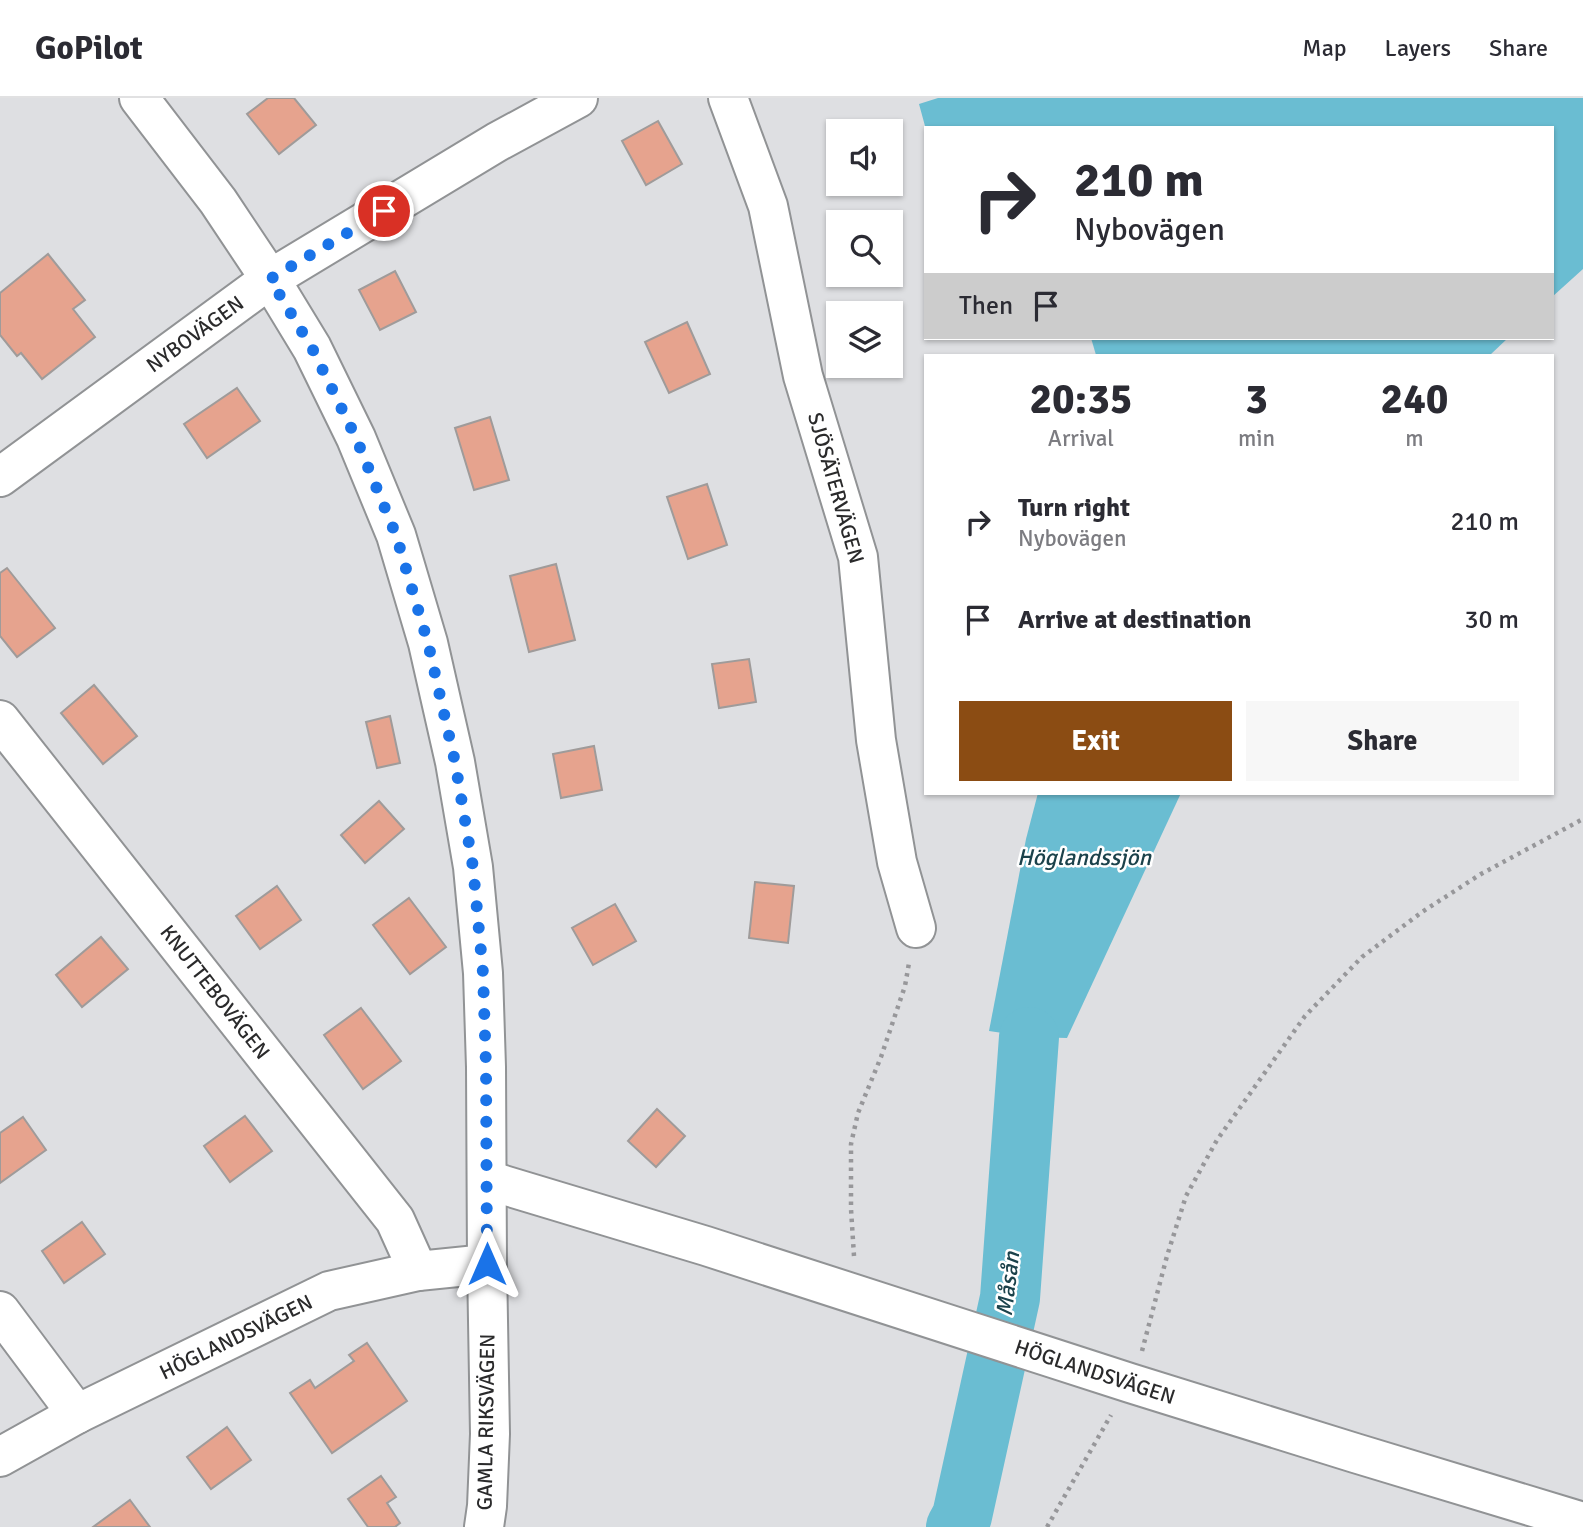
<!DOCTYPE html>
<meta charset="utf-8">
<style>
:root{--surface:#fff;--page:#f7f7f7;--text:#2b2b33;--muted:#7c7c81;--line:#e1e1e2;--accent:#8b4c13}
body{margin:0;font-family:Signika,sans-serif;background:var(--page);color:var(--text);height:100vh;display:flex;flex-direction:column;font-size:26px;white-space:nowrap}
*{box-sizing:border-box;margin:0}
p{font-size:23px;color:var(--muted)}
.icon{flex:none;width:38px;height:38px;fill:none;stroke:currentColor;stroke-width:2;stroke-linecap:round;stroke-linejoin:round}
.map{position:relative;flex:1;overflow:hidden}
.details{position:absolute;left:924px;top:256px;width:630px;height:441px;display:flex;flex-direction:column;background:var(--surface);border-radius:0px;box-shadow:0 2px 5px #0004}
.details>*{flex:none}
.guide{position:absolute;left:924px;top:28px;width:630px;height:214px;border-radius:0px;box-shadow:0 2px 5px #0004;background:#fff;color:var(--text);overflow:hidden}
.buttons{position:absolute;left:826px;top:21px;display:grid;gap:14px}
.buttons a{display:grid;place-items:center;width:77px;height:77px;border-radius:0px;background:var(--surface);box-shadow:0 2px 5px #0004;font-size:35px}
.pin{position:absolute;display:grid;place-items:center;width:60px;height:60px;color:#fff;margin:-30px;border:4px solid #fff;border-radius:50%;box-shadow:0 2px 7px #0007}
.me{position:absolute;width:77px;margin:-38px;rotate:0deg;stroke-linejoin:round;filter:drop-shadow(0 0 5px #0008)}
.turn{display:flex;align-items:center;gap:24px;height:147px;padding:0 35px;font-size:32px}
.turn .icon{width:91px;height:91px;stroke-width:2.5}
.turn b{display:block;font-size:49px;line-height:60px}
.then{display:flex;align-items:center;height:66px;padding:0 35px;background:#0003;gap:14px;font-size:26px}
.eta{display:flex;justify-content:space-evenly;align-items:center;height:119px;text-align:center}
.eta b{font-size:42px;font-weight:700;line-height:49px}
.action{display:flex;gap:14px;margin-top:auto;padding:14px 35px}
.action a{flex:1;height:80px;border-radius:0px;background:var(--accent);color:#fff;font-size:28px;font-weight:700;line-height:80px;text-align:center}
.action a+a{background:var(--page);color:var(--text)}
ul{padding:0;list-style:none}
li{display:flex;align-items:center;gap:21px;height:98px;padding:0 35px}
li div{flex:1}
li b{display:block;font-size:26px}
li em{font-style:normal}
header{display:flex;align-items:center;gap:42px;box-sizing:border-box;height:98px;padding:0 35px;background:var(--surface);border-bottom:2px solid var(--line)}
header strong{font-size:33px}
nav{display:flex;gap:38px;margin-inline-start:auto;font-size:24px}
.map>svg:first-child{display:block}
.water{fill:#6abdd2}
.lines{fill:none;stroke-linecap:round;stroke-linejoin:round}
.river{stroke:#6abdd2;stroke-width:60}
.building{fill:#e6a38e;stroke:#9f9b9a;stroke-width:2}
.minor-casing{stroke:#919395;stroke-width:42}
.path{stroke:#97979a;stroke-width:4.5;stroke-dasharray:3.5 5;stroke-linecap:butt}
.minor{stroke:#fff;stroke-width:38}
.route{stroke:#1a73e8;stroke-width:12;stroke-dasharray:0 21.6}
.labels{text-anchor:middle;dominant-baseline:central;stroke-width:5;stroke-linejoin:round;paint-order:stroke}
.street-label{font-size:21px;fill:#2a2a2b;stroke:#fff}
.water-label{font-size:23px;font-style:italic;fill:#1b424b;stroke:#fff}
</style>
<header>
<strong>GoPilot</strong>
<nav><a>Map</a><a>Layers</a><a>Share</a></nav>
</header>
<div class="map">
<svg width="1583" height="1429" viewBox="0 0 1583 1429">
<rect width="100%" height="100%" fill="#dedfe2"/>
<g class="water">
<polygon points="938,0 1583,0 1583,171 1552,199 1552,30 946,30 925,28 919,6"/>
<polygon points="1091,240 1508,240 1490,257 1096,257"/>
<polygon points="1038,695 1181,695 1067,940 1029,939 989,933 1026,741"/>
</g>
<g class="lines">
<polyline class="river" points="956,1429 962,1418 1010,1200 1029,939"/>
</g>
<g class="building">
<polygon points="268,0 294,0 316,27 279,56 247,16"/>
<polygon points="658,23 682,66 646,87 622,43"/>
<polygon points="48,156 85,202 73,211 95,239 42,281 21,255 17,258 0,237 0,195"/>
<polygon points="395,173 416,214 380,232 359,192"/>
<polygon points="687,224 710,276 669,295 645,244"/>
<polygon points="237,290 260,323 207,360 184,326"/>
<polygon points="490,319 509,382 474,392 455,330"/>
<polygon points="707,386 727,447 688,461 667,399"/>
<polygon points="556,466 575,542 529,554 510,478"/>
<polygon points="7,470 55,530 17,559 0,538 0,475"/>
<polygon points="749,561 756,604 719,610 712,566"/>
<polygon points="94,587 137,638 103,666 61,615"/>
<polygon points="390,618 400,665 377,670 366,624"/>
<polygon points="594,648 602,692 561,700 553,656"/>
<polygon points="379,703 404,731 365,765 341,737"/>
<polygon points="755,784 794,788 788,845 749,840"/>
<polygon points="277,788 301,822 260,851 236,818"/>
<polygon points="409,800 446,849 410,876 373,827"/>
<polygon points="615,806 636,843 593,867 572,830"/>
<polygon points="101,839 128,871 82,909 56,877"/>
<polygon points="361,910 401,963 363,991 324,937"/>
<polygon points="657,1011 685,1038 656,1069 628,1043"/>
<polygon points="245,1018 272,1053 230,1084 204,1048"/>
<polygon points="23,1019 46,1052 0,1085 0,1035"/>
<polygon points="82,1124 105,1156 64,1185 42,1153"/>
<polygon points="367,1245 407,1303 332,1355 290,1295 310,1282 315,1290 354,1263 349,1257"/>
<polygon points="227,1329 251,1362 211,1391 187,1359"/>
<polygon points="381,1378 396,1399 387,1405 400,1425 395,1429 368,1429 348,1401"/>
<polygon points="130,1402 150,1429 93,1429"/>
</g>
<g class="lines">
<g class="minor-casing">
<g id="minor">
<polyline points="139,0 218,103 270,181 312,250 356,340 396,437 428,545 455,664 473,769 483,875 486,969 487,1166 490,1336 487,1408 484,1429"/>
<polyline points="728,0 768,108 803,278 858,459 876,642 897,764 916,830"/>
<polyline points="0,379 270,181 497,44 578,0"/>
<polyline points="0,622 395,1122 418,1173"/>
<polyline points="487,1082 706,1148 1130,1285 1355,1355 1583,1424"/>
<polyline points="0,1213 77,1316"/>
<polyline points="0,1359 77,1316 329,1193 418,1173 487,1166"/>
</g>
</g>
<g class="path">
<polyline points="854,1158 851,1111 851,1046 858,1015 881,959 905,888 909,865"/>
<polyline points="1142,1253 1167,1158 1186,1098 1217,1042 1305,918 1362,859 1422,814 1481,776 1583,721"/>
<polyline points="1047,1429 1111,1317"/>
</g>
<use href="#minor" class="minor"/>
</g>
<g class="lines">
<polyline class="route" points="384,113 270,181 312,250 356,340 396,437 428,545 455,664 473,769 483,875 486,969 487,1166"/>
</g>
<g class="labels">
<g class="street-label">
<text transform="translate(195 236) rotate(-36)">NYBOVÄGEN</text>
<text transform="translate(836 390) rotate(74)">SJÖSÄTERVÄGEN</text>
<text transform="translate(215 894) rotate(52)">KNUTTEBOVÄGEN</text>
<text transform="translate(236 1239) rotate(-26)">HÖGLANDSVÄGEN</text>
<text transform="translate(1095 1274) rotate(18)">HÖGLANDSVÄGEN</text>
<text transform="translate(486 1324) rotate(-89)">GAMLA RIKSVÄGEN</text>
</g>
<g class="water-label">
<text x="1084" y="759">Höglandssjön</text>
<text transform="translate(1008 1186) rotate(-83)">Måsån</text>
</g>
</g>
</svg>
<div class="buttons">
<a><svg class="icon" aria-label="sound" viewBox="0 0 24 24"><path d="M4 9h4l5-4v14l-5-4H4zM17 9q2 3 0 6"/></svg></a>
<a><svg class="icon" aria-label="search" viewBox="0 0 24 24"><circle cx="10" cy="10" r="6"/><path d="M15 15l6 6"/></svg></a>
<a><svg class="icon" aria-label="layers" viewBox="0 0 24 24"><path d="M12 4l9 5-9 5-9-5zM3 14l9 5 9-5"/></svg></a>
</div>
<div class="pin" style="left:384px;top:113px;background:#d93025"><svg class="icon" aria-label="arrive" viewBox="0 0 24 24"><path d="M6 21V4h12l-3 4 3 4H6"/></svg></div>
<svg class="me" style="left:487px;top:1166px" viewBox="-20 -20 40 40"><path d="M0-17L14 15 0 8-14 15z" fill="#1a73e8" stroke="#fff" stroke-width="4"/></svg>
<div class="guide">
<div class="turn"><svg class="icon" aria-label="right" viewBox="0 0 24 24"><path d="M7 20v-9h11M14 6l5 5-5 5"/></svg><div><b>210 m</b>Nybovägen</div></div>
<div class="then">Then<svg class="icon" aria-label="arrive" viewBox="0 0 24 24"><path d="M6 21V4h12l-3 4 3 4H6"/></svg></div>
</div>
<section class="details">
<div class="eta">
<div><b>20:35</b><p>Arrival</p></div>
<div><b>3</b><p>min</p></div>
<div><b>240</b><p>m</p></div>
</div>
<ul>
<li><svg class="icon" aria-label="right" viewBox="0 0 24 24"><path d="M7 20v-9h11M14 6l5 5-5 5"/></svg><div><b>Turn right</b><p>Nybovägen</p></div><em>210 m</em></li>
<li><svg class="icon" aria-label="arrive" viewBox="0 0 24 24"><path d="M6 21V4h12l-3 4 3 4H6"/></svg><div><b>Arrive at destination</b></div><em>30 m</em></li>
</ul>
<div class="action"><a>Exit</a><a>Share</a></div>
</section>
</div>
